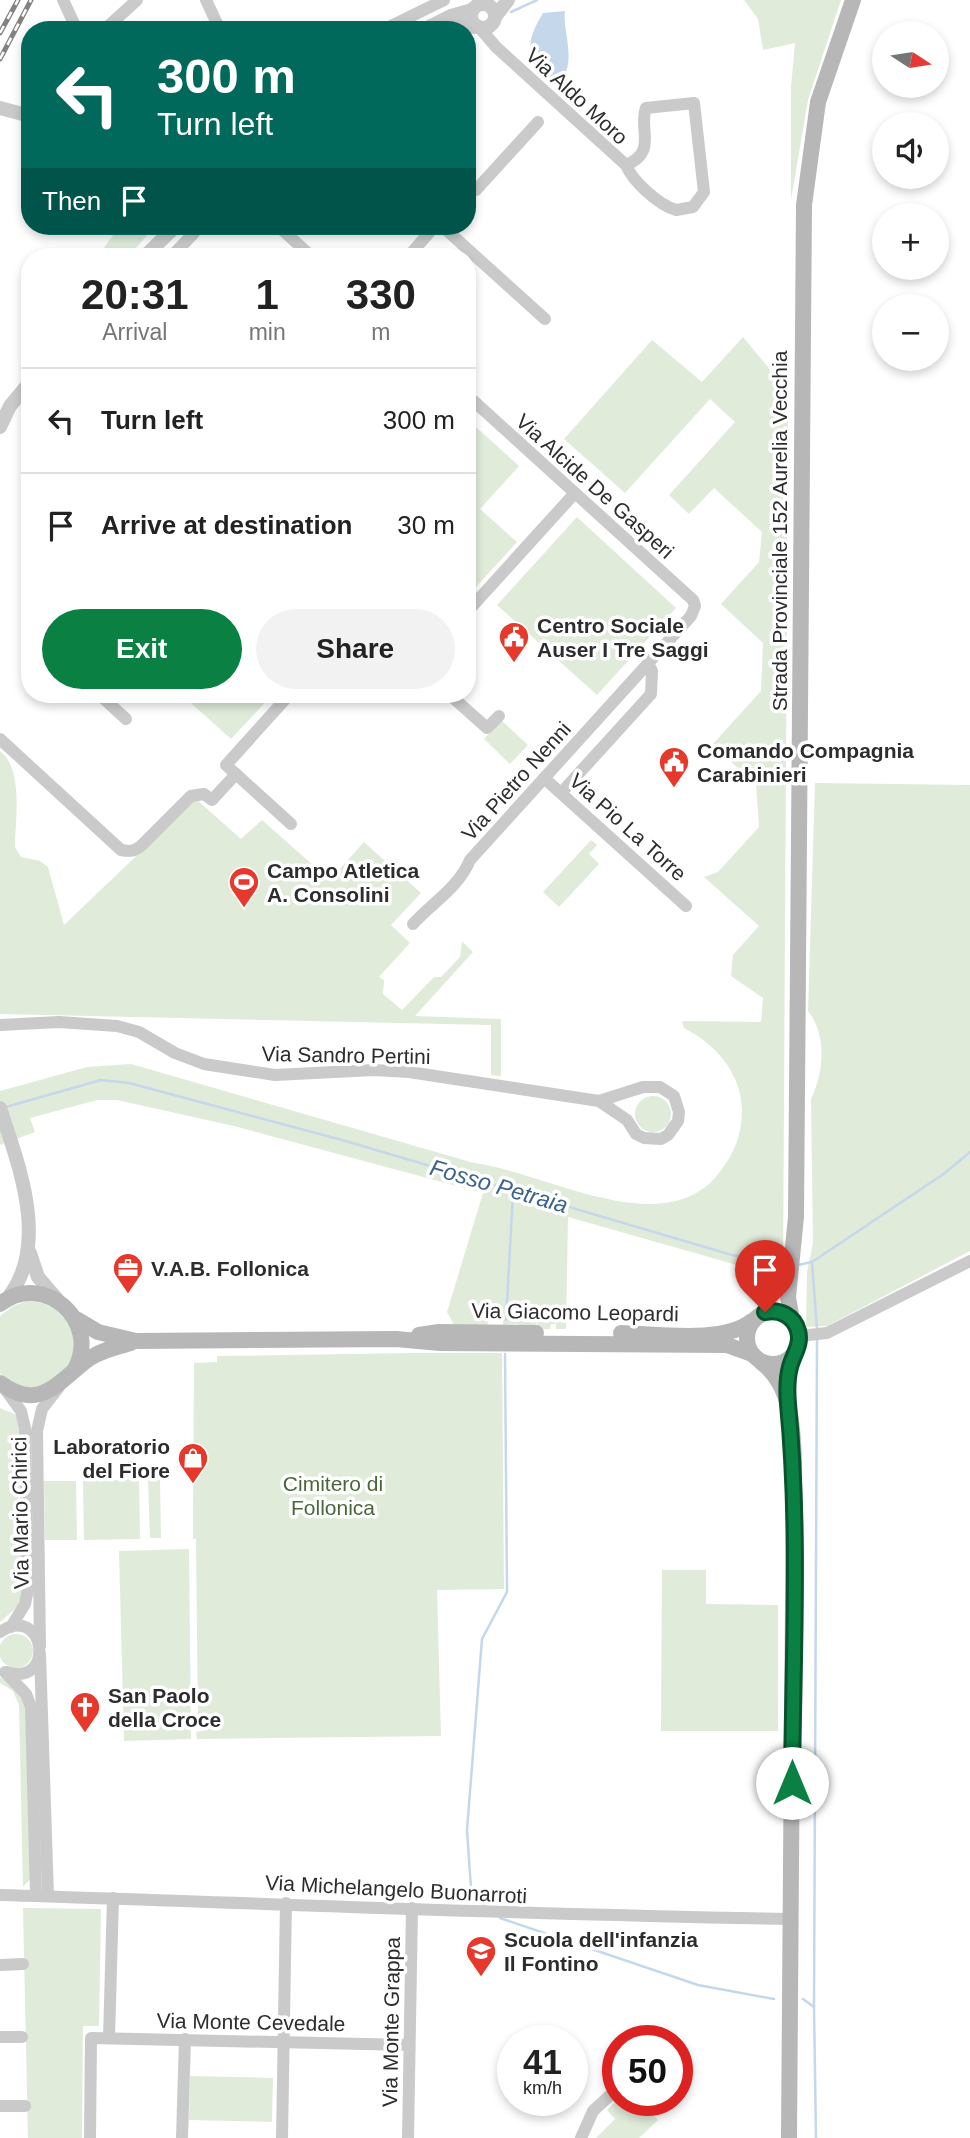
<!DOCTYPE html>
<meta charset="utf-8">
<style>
:root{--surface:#fff;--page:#f2f2f2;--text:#222;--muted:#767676;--line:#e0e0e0;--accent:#0b8043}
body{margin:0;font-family:Helvetica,sans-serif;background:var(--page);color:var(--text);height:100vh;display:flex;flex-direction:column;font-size:26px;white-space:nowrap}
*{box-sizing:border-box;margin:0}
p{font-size:23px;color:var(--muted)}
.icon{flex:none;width:38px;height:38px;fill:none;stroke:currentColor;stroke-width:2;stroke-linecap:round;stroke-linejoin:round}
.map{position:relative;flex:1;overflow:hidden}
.drawer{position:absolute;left:21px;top:248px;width:455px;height:455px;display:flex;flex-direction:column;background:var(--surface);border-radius:28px;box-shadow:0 4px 10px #0003}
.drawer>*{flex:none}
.hud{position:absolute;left:21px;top:21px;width:455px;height:214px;border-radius:28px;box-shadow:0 4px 10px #0003;background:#00695c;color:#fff;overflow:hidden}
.needle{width:46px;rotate:102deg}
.tools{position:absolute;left:872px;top:21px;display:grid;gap:14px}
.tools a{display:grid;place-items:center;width:77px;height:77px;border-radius:50%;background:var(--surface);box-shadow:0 4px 10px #0003;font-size:35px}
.speed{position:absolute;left:497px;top:2025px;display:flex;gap:14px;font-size:35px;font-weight:700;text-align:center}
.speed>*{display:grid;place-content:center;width:91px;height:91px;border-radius:50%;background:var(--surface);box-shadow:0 4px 10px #0003;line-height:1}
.speed small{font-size:18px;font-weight:400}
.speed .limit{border:10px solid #d22;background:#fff;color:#111}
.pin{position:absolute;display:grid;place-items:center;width:60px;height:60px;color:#fff;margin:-72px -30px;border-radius:50% 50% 50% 0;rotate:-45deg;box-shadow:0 0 7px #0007}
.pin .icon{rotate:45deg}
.me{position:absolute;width:77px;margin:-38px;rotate:0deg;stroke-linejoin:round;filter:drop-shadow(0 0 5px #0008)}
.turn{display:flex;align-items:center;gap:24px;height:147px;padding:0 21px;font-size:32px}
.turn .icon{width:91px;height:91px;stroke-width:2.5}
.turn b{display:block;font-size:49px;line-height:60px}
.then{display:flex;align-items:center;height:66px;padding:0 21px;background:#0003;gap:14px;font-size:26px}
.eta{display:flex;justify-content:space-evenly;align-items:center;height:119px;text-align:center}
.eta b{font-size:42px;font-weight:700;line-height:49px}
.cta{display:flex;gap:14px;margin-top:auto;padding:14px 21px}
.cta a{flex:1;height:80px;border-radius:42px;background:var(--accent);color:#fff;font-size:28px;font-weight:700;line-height:80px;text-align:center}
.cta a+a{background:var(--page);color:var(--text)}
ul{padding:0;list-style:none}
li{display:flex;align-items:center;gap:21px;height:105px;padding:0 21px;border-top:2px solid var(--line)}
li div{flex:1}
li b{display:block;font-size:26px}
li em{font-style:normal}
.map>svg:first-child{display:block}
.green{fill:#e0ebda}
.water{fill:#c5d7eb}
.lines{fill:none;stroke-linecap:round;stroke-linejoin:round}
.stream{stroke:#c5d7eb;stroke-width:2.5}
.minor{stroke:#cacaca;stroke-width:12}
.tertiary{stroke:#cacaca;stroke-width:14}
.secondary{stroke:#b7b7b7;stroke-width:16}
.rail-casing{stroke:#828282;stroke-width:5}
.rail{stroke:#fff;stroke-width:2.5;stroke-dasharray:8;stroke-linecap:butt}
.route-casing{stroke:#07532c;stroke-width:18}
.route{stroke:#0b8043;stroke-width:12}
.labels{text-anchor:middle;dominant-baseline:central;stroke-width:7;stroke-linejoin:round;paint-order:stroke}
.street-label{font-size:21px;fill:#2d2d2d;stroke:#fff}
.poi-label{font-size:21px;font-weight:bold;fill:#2d2d2d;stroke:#fff;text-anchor:start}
.park-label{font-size:21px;fill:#49683a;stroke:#fff}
.water-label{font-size:23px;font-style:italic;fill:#3b628e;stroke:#fff}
</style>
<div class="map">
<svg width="970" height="2138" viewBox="0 0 970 2138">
<rect width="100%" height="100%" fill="#fff"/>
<g class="green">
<polygon points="744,0 841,0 808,100 791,200 791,87 795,43 763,50 758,19"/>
<polygon points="120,226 155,226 128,257 97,257"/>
<path d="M743,337L768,367L788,405L783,1278L568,1217L566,1329H556V1324H551L550,1329H539L537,1323L533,1329H518V1324L503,1325V1321H489L487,1325H454L447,1312L483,1193L234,1126L117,1100H97L30,1118L35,1132L0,1145V1091L87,1067L131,1064L474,1163C546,1172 664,1244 719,1173C734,1154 742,1135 742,1110C741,1072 715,1044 684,1028L682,1021L761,1022L763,998L731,976L733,955L759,926L704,877L718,872L759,827L756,784L712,745L761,691L763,643L721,604L759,562L762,532L714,488L689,514L669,495L735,422L710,399L625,493L564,439L652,340L702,382Z"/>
<polygon points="467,419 519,466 480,509 517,542 467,597"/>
<polygon points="577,517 676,608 597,695 497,605"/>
<polygon points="182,695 272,695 231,739"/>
<polygon points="501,720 528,745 510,764 484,739"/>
<path d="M0,751C24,770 15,819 15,847L21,857L40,861L48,867L64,925L196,799L241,839L262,820L330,880L364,842L421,893L391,925L410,943L379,977L384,980L383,994L402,1010L434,977H441L460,957L462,941L473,952L415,1016L501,1019V1076L491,1075V1025L0,1014Z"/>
<path d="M815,783L970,785V1251L827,1326L806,1327L807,1272L813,1243L811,1099C824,1072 827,1035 808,1011Z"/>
<polygon points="591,840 597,845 589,854 599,864 559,907 543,892"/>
<circle cx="653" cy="1114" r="18"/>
<path d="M27,1301C44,1302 53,1306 65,1319C99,1359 34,1414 0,1373V1316L13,1306Z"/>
<polygon points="413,1353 502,1353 504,1589 437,1590 441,1736 197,1739 196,1732 206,1730 206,1723 198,1723 196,1539 193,1539 193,1517 194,1363 217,1362 217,1356"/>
<polygon points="0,1408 17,1415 20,1423 23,1593 17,1607 0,1622"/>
<polygon points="139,1479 140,1539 84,1540 83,1481"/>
<polygon points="148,1479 160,1479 161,1538 150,1538"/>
<polygon points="44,1481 76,1481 77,1540 45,1540"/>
<polygon points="189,1549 191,1739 124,1741 119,1551"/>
<polygon points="662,1570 706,1570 706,1604 778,1605 778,1731 661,1731"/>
<circle cx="16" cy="1651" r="17"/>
<polygon points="0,1677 13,1684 27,1706 31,1878 23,1887 19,1705 13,1691 0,1683"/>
<polygon points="23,1908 101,1909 99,2026 83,2026 82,2138 28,2138"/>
<polygon points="190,2076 273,2078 272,2122 189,2120"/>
<polygon points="618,2099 639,2100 658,2120 639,2138 596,2138 615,2119 607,2110"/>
</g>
<path class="water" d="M565,11C562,31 581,75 554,80C527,54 523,47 543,13Z"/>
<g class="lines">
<g class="stream">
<polyline points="511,12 537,0"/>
<polyline points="6,1107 101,1080 129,1083 342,1140 732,1255 785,1266"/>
<polyline points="812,1262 817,1329"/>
<polyline points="798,1265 812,1262 945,1173 970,1152"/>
<polyline points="506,1320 513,1193"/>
<polyline points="485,1907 471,1888 467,1830 482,1639 507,1592 505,1354"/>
<polyline points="500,1918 698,1985 774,1999"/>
<polyline points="803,1999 814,2007 816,2138"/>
<polyline points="814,2007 817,1339"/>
</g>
<g class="minor">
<polyline points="63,0 77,30"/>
<polyline points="206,0 220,30"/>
<path d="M479,27L496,47L626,165C633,182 659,205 676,210L693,207L704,192L694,103L646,108C638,129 658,152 626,165"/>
<polyline points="104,30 137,0"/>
<polyline points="383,30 444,0"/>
<polyline points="467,190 471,185 476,190 538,122"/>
<polyline points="278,226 312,257"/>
<polyline points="442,226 545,319"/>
<polyline points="171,257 194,233"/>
<polyline points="408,257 435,226"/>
<polyline points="467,612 574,494"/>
<polyline points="289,695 226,765 291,824"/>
<polyline points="450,695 487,728 499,716"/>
<polyline points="101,696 126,719"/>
<path d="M0,739L121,850C131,852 136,851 143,844L191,796L204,794L212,800L236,774"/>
<polyline points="544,778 686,906"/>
<polyline points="561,793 651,694 652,671 648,663"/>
<path d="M413,924C432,903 459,887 470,860L691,616L695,606L693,600L467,395"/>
<polyline points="0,1025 59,1022 117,1026 139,1032 175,1053 204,1064 275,1075 374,1070 409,1072 599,1101 643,1087 660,1087 674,1096 679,1112 678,1121 668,1135 661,1139 644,1138 636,1134 627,1120 599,1101"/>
<polyline points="799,1336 827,1333 970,1261"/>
<polyline points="5,1389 21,1411 25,1428 28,1589 25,1604 11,1627"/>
<path d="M0,1632C45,1602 57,1688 6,1672"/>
<polyline points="40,1646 37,1431 42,1409 59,1387"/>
<polyline points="40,1654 48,1896"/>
<polyline points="5,1672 26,1694 31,1707 36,1896"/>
<path d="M0,1895C264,1903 527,1915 791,1919"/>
<polyline points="0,1965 23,1964"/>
<polyline points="0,2037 22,2037"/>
<polyline points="109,2038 113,1898"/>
<polyline points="0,2106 25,2106"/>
<polyline points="90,2138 91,2038 409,2045"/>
<polyline points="182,2138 185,2039"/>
<polyline points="282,2138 286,1903"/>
<polyline points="408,2138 412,1908"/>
<polyline points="581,2138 593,2111 618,2088"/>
</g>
<g class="tertiary">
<circle cx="483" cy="16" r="12"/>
<polyline points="495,17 508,0"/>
<polyline points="423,30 451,16 472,10"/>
<polyline points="446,30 462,26 479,27"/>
<polyline points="0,108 30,116"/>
<polyline points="144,257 176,226"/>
<polyline points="0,427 10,406 30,382"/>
<path d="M0,1108C19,1166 51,1247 6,1300"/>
<polyline points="30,1253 38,1277 57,1299"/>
</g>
<g class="secondary">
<path d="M0,1304C44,1270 101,1322 75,1369"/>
<circle cx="773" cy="1338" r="26"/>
<polyline points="76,1319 98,1332 136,1341 396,1339 440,1343 727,1345 752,1354"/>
<polyline points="792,1320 788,1297 796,1217 804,205 818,102 853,0"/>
<path d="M621,1333C658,1334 724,1344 752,1321"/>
<polyline points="419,1335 439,1332 536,1333"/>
<path d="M761,1362C792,1385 793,1428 794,1463L789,2138"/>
<path d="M0,1383C41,1414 60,1379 90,1358C102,1350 116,1347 131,1343"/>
</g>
<g class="rail-casing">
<g id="rail">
<polyline points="0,33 18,0"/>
<polyline points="0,59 31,0"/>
</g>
</g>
<use href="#rail" class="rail"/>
</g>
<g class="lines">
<g class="route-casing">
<path id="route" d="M765,1312C780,1309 794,1316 798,1331C802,1344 793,1355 790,1367C787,1378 787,1392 788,1404C800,1529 793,1657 792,1783"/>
</g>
<use href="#route" class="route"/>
</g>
<defs>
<g id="civic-pin" transform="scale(1.575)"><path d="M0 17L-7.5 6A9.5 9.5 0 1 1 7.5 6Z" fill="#e6392c" stroke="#fff"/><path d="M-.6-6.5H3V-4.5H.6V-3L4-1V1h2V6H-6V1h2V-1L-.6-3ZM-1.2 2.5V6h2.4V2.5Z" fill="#fff"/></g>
<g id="stadium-pin" transform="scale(1.575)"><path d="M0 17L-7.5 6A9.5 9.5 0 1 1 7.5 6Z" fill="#e6392c" stroke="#fff"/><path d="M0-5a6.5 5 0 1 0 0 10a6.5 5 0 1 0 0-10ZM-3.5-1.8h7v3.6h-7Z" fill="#fff"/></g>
<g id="office-pin" transform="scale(1.575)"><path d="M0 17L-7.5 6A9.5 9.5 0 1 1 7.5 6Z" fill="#e6392c" stroke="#fff"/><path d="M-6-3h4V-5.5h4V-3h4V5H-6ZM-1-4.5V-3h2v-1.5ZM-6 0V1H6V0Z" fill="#fff"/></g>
<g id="shop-pin" transform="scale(1.575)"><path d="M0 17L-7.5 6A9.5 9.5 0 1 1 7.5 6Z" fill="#e6392c" stroke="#fff"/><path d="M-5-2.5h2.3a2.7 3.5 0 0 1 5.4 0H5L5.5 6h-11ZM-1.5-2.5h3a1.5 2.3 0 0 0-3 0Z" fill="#fff"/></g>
<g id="church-pin" transform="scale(1.575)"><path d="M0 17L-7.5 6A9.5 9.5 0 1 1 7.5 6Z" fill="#e6392c" stroke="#fff"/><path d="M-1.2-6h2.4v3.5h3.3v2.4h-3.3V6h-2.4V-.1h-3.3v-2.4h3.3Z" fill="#fff"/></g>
<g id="school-pin" transform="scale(1.575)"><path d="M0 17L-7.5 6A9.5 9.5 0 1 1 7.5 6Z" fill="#e6392c" stroke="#fff"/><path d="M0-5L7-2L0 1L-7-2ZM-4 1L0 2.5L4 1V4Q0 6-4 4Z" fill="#fff"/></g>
</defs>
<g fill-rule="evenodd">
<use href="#civic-pin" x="514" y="637"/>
<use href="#civic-pin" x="674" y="762"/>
<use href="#stadium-pin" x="244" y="882"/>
<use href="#office-pin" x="128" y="1268"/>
<use href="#shop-pin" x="193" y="1458"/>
<use href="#church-pin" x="85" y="1707"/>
<use href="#school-pin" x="481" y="1951"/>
</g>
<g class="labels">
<g class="street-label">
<text transform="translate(577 96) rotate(43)">Via Aldo Moro</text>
<text transform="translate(595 486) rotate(42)">Via Alcide De Gasperi</text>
<text transform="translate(779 531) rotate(-90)">Strada Provinciale 152 Aurelia Vecchia</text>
<text transform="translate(516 781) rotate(-48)">Via Pietro Nenni</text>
<text transform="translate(628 827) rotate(42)">Via Pio La Torre</text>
<text transform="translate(346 1055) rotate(1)">Via Sandro Pertini</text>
<text transform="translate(575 1312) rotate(1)">Via Giacomo Leopardi</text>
<text transform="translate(20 1513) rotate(-91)">Via Mario Chirici</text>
<text transform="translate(396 1889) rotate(3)">Via Michelangelo Buonarroti</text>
<text transform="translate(251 2022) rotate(1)">Via Monte Cevedale</text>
<text transform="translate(391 2022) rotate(-89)">Via Monte Grappa</text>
</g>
<g class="poi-label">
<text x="537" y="625">Centro Sociale<tspan x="537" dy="24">Auser I Tre Saggi</tspan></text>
<text x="697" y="750">Comando Compagnia<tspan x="697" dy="24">Carabinieri</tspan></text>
<text x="267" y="870">Campo Atletica<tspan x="267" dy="24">A. Consolini</tspan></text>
<text x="151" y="1268">V.A.B. Follonica</text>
<text x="170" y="1446" text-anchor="end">Laboratorio<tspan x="170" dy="24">del Fiore</tspan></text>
<text x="108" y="1695">San Paolo<tspan x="108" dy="24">della Croce</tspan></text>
<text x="504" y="1939">Scuola dell'infanzia<tspan x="504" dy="24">Il Fontino</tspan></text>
</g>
<g class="park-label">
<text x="333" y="1483">Cimitero di<tspan x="333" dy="24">Follonica</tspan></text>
</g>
<g class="water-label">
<text transform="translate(499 1186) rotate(16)">Fosso Petraia</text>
</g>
</g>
</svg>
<div class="tools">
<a><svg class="needle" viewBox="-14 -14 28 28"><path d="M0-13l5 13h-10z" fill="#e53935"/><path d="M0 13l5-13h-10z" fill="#767676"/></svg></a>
<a><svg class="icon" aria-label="sound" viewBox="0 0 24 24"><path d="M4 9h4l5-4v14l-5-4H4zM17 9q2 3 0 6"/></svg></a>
<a>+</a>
<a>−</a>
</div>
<div class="speed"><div>41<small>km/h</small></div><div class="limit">50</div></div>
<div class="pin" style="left:765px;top:1312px;background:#d93025"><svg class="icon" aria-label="arrive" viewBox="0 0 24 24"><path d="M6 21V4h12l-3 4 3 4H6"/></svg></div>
<svg class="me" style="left:792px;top:1783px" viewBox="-20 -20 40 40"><circle r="19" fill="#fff"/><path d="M0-13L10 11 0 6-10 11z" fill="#0b8043"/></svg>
<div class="hud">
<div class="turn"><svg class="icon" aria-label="left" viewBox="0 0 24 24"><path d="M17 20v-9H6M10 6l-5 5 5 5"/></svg><div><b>300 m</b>Turn left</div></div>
<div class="then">Then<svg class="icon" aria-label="arrive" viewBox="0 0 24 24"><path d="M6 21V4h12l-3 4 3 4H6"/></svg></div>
</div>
<section class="drawer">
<div class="eta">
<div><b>20:31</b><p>Arrival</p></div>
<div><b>1</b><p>min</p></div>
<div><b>330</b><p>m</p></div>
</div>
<ul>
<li><svg class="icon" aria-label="left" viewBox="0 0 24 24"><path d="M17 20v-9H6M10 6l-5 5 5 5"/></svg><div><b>Turn left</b></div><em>300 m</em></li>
<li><svg class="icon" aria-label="arrive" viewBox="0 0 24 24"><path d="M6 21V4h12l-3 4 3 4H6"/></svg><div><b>Arrive at destination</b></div><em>30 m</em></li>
</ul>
<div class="cta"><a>Exit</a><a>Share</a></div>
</section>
</div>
